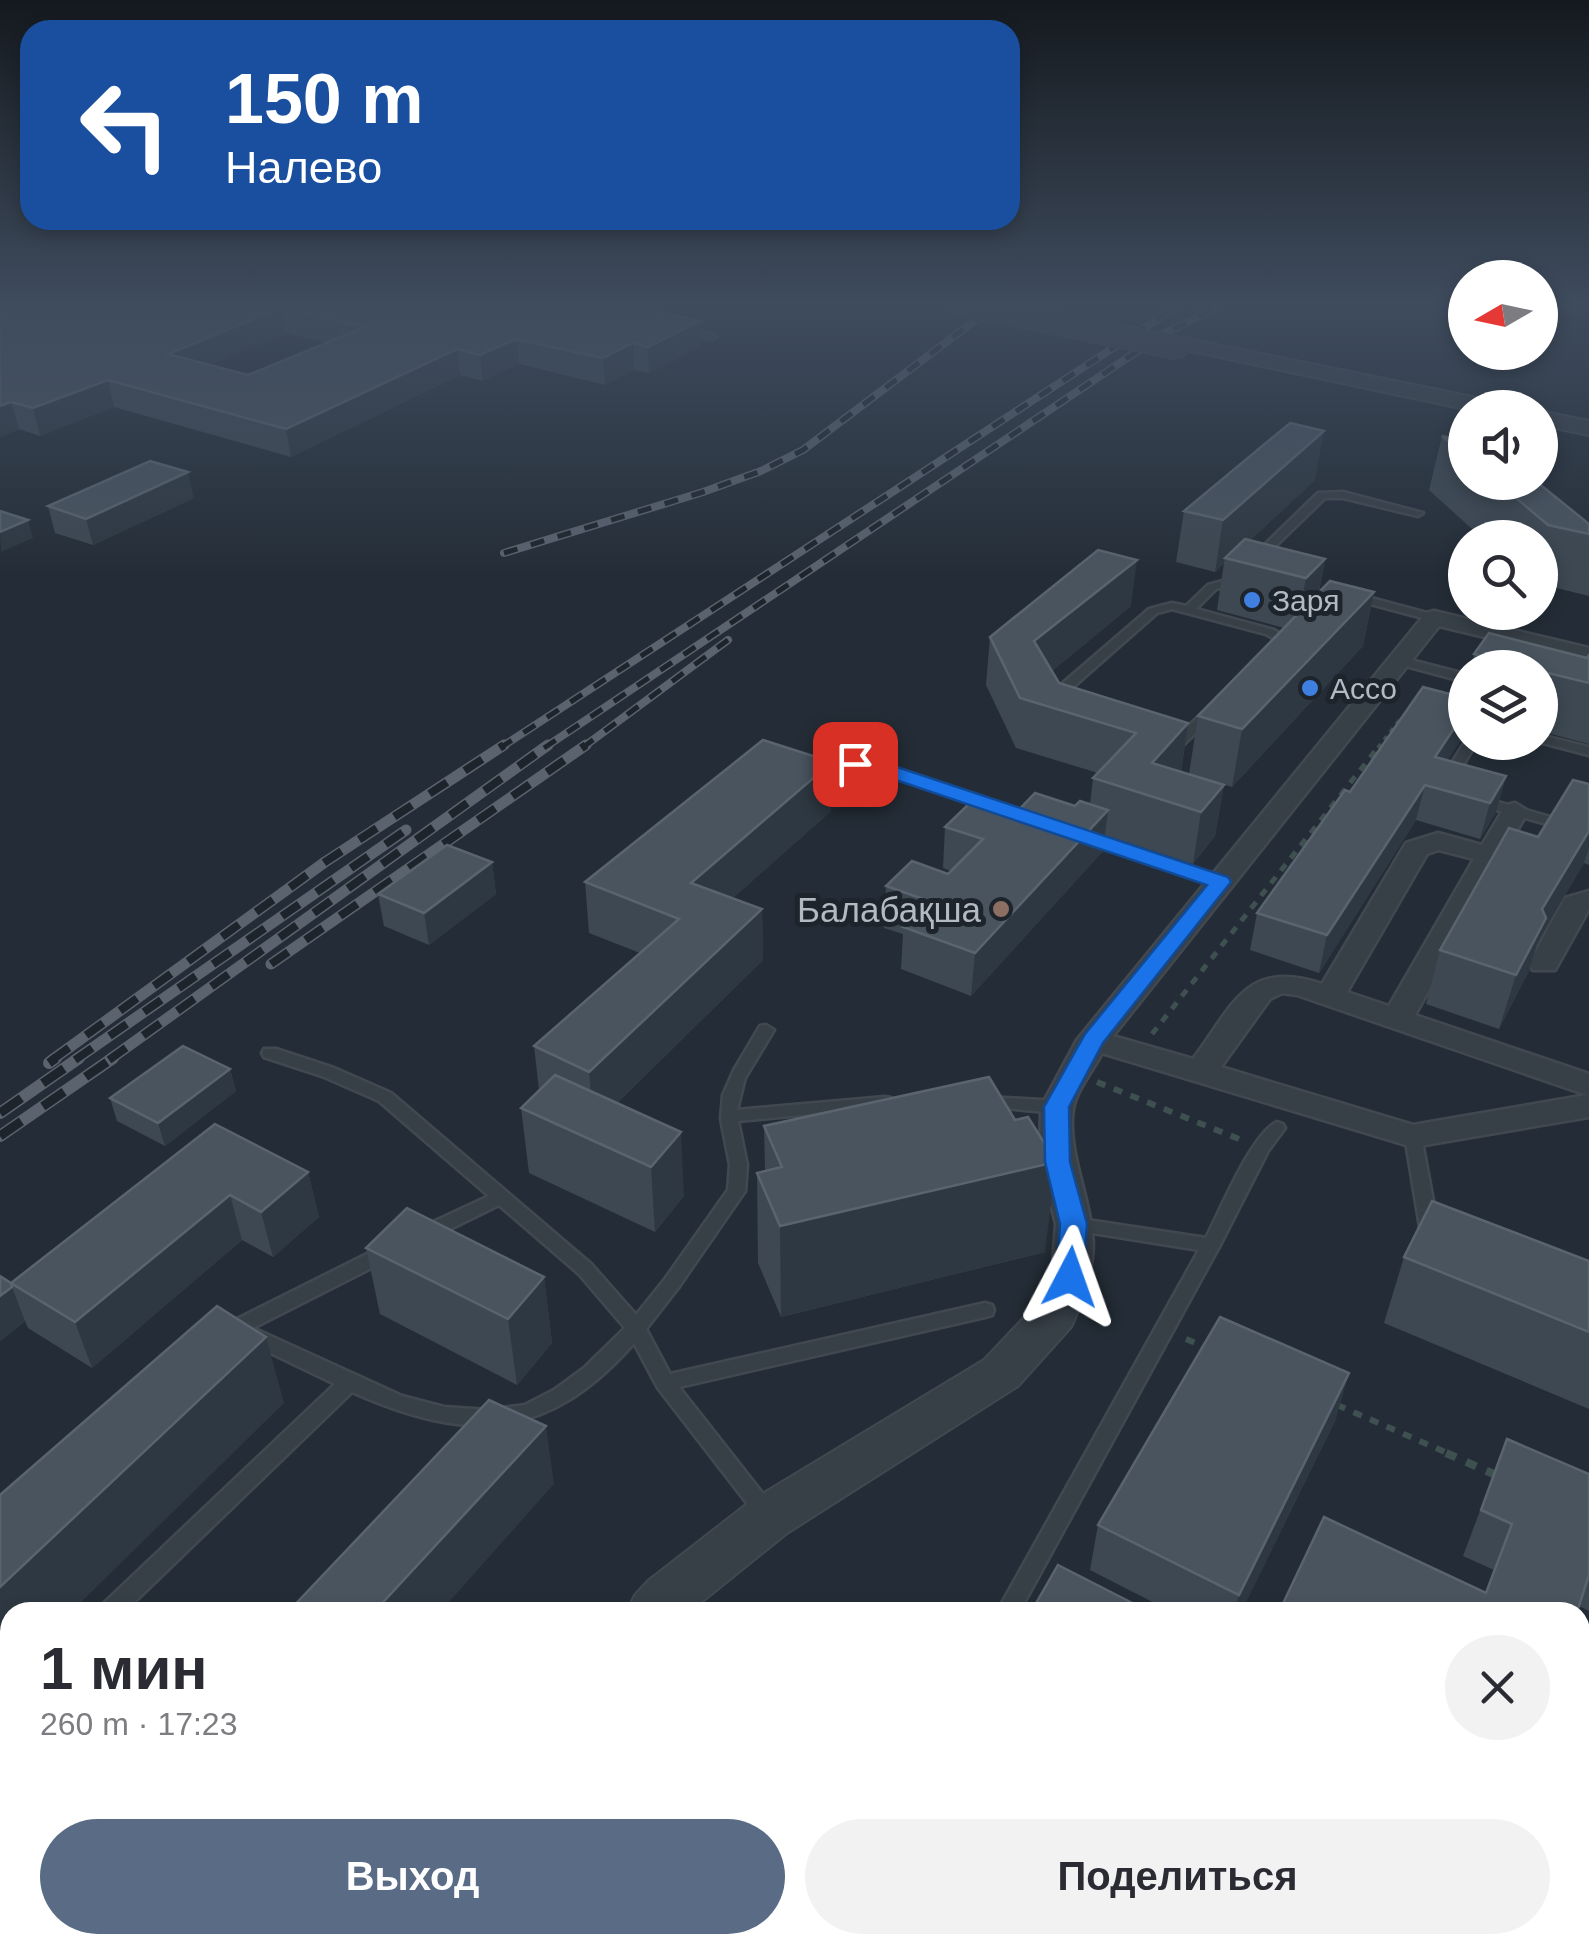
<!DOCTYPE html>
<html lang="ru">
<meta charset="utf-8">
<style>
:root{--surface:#fff;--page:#f2f2f3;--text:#2b2b33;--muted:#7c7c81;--accent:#596b85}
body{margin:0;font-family:Arial,sans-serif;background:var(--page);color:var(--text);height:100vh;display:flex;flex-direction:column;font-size:38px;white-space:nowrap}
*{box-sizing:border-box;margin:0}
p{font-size:32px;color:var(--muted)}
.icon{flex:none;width:55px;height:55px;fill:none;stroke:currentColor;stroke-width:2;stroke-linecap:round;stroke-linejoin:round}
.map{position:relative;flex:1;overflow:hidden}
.side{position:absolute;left:0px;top:1602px;width:1590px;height:352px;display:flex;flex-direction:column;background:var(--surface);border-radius:30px 30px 0 0;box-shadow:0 5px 15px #0003}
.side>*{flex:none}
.hud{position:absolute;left:20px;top:20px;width:1000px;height:210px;border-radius:30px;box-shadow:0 5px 15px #0003;background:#1a4fa0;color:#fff;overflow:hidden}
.needle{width:65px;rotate:261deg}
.controls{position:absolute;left:1448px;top:260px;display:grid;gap:20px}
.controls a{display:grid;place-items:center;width:110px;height:110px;border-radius:50%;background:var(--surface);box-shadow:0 5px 15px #0003;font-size:50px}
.pin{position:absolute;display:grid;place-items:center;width:85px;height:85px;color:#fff;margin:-42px;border-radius:20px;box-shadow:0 5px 15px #0006}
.me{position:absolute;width:110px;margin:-55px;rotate:4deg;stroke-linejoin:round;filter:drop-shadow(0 0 8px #0008)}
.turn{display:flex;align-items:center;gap:35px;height:210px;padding:0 40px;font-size:45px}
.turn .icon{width:130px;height:130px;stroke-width:2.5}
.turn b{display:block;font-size:70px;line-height:85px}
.round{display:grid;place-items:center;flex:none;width:105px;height:105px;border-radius:52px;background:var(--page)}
.summary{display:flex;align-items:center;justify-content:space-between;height:170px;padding:0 40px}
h1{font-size:60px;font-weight:700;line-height:75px}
.primary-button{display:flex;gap:20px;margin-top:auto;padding:20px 40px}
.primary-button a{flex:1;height:115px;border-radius:60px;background:var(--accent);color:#fff;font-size:40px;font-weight:700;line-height:115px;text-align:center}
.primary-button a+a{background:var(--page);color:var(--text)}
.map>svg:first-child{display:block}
.green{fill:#263738}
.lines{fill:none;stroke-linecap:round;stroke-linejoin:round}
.river{fill:#192533;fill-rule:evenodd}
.service-casing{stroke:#414850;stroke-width:5}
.minor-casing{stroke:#414850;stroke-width:5}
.tertiary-casing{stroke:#414850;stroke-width:4}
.path-far3{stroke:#3f5050;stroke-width:4;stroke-dasharray:5 5;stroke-linecap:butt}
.path-far2{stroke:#3f5050;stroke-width:5;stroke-dasharray:8 8;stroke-linecap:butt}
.path-far1{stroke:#3f5050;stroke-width:6;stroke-dasharray:9 9;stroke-linecap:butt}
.path{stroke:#3f5050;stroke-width:8;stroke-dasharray:11 11;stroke-linecap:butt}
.service{fill:#373f47;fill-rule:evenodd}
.minor{fill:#373f47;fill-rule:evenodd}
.tertiary{fill:#373f47;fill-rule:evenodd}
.rail-far2-casing{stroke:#5a636e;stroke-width:8}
.rail-far1-casing{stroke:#5a636e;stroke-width:11}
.rail-casing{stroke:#5a636e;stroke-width:12}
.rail-far2{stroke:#1d242c;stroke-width:5;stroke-dasharray:14;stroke-linecap:butt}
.rail-far1{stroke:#1d242c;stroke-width:8;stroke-dasharray:21;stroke-linecap:butt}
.rail{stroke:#1d242c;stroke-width:9;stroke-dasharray:26;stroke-linecap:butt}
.tertiary-bridge-casing{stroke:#414850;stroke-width:25;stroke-linecap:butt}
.tertiary-bridge{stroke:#373f47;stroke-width:22}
.wall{fill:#3d4852;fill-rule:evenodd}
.shaded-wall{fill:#2e3842}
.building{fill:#49545f;stroke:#5a646e;stroke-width:2.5;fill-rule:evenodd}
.route{fill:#1a73e8;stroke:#114b97;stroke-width:2.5}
.shop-dot{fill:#3f7fe0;stroke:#1d242c;stroke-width:4}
.education-dot{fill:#8d6e63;stroke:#1d242c;stroke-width:4}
.labels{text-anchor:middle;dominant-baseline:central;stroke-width:10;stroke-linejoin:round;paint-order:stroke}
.far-poi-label{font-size:30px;fill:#b2bac3;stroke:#1d242c;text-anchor:start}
.poi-label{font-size:35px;fill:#b2bac3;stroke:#1d242c;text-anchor:end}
</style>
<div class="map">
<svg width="1589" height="1953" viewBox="0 0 1589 1953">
<rect width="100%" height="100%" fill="#242d37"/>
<polygon class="green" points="706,1945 1066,1945 1080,1953 704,1953"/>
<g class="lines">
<g class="river">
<polygon points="1449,303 1465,303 1465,311 1453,309"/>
<polygon points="1540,311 1589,319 1589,337 1540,327"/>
</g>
<g class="service-casing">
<g id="service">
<polygon points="624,303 633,303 655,319 648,321"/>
<polygon points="682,326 715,335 716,337 712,339 679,330 678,328"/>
<polygon points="1343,492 1423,513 1418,516 1343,498 1325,498 1259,562 1251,562 1251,558 1318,493"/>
<path d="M1241,576L1246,579L1245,581L1216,589L1196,609L1274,630L1286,637L1288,644L1183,745L1153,748L1072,720L1059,693L1063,683L1149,609L1172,603L1186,606L1208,585ZM1172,609L1266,634L1276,640V643L1175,739L1154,740L1081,715L1071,693L1073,687L1157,613Z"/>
<polygon points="1356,594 1438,616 1440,618 1434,621 1352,599 1351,597"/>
<polygon points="1399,657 1465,674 1465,682 1395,663 1393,661"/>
<polygon points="1540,735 1589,747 1589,755 1539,742"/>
<polygon points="1465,742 1477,742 1454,780 1444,780 1443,777"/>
<polygon points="867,760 1037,816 1039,819 1032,823 1027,822 866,768 848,771 822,792 812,792 810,789 839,765"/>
<polygon points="1480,797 1589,828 1589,836 1475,804 1473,801"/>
<polygon points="1087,833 1226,879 1228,882 1221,886 1216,885 1082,840 1080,837"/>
<path d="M766,1025L774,1030L745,1078L737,1110L885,1097L891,1098L893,1102L891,1106L885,1107L738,1121L747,1165L745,1191L678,1288L646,1329L670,1374L985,1303L992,1305L994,1310L992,1315L985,1317L679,1387L774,1508L777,1514L774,1520L767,1523L760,1520L658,1388L634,1343C547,1442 467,1443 352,1392L124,1612H99L102,1605L335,1384L229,1333L227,1328L229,1323L379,1248L385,1246L391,1248L394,1253L391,1258L253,1328L402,1396L444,1407L488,1410L525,1405L554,1390L584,1368L625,1328L579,1274L499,1205L430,1239L424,1240L418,1239L415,1234L418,1229L489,1196L379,1101L322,1076L264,1057L262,1053L264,1049H276L334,1068L391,1093L591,1264L636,1315L665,1279L728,1190L730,1165L721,1119L723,1095L734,1070L760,1026Z"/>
<polygon points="988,1097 1057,1101 1063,1103 1065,1107 1063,1111 1057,1113 982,1106 980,1102 982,1098"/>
<path d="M1277,1122L1283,1124L1285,1128L1268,1151L1220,1245L1019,1612H997L1199,1250L1074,1230L1068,1229L1065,1224L1068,1219L1074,1218L1206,1238C1220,1211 1252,1133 1277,1122Z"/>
<polygon points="1413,1130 1419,1132 1421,1136 1439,1233 1436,1238 1430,1239 1424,1238 1421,1233 1405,1136 1407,1132"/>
<polygon points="10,1697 10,1721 6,1723 0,1720 0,1702"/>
<polygon points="1182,1945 1217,1945 1221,1953 1186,1953"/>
</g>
</g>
<g class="minor-casing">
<g id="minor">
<path d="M1434,611L1589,648V662L1439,626L1113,1036L1193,1059C1233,1006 1246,958 1322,984L1406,843L1438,833L1482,845L1506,805L1515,803L1528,811L1415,1015L1589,1074V1117L1413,1147L1102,1053C1093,1070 1076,1091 1073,1109C1064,1167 1113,1232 1083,1287L1070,1291L1057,1287L1052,1277L1056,1224L1040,1162L1041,1107L1077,1040L1426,613ZM1439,850L1474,859L1389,1006L1347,992L1427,854ZM1282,993L1297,995L1587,1095L1413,1125L1221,1067L1270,999Z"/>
<polygon points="1589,891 1589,909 1555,970 1533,970 1529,964 1565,898"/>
</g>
</g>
<g class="tertiary-casing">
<g id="tertiary">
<polygon points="1184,338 1492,401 1503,408 1465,409 1177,348 1174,344 1177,340"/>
<polygon points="1540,411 1589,421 1589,435 1540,425"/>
<polygon points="1070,1260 1086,1265 1093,1277 1071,1327 1018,1386 787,1533 689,1612 627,1612 635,1595 648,1581 751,1501 984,1360 1036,1305 1054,1265"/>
<polygon points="331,1945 398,1945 394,1953 327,1953"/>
</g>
</g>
<polyline class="path-far3" points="1378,748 1402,717"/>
<polyline class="path-far2" points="1152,1034 1380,745"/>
<g class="path-far1">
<polyline points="1097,1082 1244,1141"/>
<polyline points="1186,1339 1208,1348"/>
<polyline points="1337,1405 1452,1455"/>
</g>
<g class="path">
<polyline points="1446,1453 1496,1475"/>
<polyline points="1307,1945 1321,1953"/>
</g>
<use href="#service" class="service"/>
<use href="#minor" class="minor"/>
<use href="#tertiary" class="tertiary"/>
<g class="rail-far2-casing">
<g id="rail-far2">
<polyline points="504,553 703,492 761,471 803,450 998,303"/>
<polyline points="500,748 1182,303"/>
<polyline points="544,748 1163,334 1216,308"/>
<polyline points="582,748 728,640"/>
</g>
</g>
<g class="rail-far1-casing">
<g id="rail-far1">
<polyline points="271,964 586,745"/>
<polyline points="52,1060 325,862 504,745"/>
<polyline points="75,1060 406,830"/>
<polyline points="109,1060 548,745"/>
</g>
</g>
<g class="rail-casing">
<g id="rail">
<polyline points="49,1063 56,1058"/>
<polyline points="0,1113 79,1058"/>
<polyline points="0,1136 113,1058"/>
</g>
</g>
<use href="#rail-far2" class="rail-far2"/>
<use href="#rail-far1" class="rail-far1"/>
<use href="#rail" class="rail"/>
<g class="tertiary-bridge-casing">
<polyline id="tertiary-bridge" points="958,303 1178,348"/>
</g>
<use href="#tertiary-bridge" class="tertiary-bridge"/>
</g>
<g class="wall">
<path d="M0,303H614L700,321L701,346L649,373L634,370L605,385L519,364L483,381L460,375L291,457L114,407L40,436L19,429L0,437ZM285,333L327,343L248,375L210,365Z"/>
<polygon points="1442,436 1465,441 1465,482 1537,482 1589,524 1589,596 1540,584 1540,538 1482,538 1429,490"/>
<polygon points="1315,480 1250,540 1325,559 1319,592 1374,592 1363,646 1232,787 1189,774 1198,716 1284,628 1217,610 1224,563 1215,572 1176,562 1184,511"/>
<polygon points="194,498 93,545 55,533 48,506"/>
<polygon points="1131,606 1052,671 1059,683 1188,723 1181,772 1224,785 1215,836 1193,864 1105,835 1103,851 971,996 901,969 903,934 884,928 886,886 948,874 951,871 943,868 945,827 1090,804 1093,778 1098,773 1016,748 986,685 990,637"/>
<polygon points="1474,654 1587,658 1589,655 1589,744 1540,731 1540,668 1471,668"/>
<polygon points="1465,691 1465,729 1464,735 1447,760 1506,776 1496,812 1480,839 1416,820 1319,973 1250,950 1257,913 1350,792 1463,698"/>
<polygon points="1589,784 1589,865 1584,863 1538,941 1529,971 1499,1029 1426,1004 1440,950 1538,837"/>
<polygon points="831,811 733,898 762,909 763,960 617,1103 684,1196 655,1232 529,1173 521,1108 539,1090 534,1046 640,953 589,933 585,882"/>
<polygon points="492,862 496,894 429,945 384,926 378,894"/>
<polygon points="230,1069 236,1091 165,1146 117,1121 110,1098"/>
<polygon points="215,1124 308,1172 319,1217 273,1257 242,1240 92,1368 28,1328 25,1321 0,1341 11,1283"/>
<polygon points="764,1126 1045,1252 781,1317 758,1263 757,1173 765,1171"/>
<polygon points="366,1248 544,1277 552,1343 517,1385 380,1314"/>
<polygon points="1404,1257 1589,1261 1589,1409 1384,1323"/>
<polygon points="1336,1419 1241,1612 1172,1612 1090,1570 1098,1525"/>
<polygon points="1507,1439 1589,1474 1589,1611 1579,1606 1279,1612 1485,1593 1494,1570 1463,1556"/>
<polygon points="1580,1720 1589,1724 1589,1953 1516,1953 1502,1945 1580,1945"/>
<polygon points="1438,1945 1462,1945 1459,1953 1452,1953"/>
</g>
<g class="shaded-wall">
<polygon points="281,308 285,333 174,380 168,354"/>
<polygon points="700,321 701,346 649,373 648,347"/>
<polygon points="516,339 519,364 483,381 480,355"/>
<polygon points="633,343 634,370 605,385 603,358"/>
<polygon points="457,349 460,375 291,457 286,429"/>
<polygon points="108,380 114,407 40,436 33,408"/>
<polygon points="11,402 19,429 0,437 0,406"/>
<polygon points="1324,431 1315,480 1229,559 1225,558 1224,563 1215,572 1223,520"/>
<polygon points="188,472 194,498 93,545 86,519"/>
<polygon points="28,520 33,538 1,552 0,532"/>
<polygon points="1325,559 1315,612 1296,632 1306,578"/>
<polygon points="1137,560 1131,606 1030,689 1034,641"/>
<polygon points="1374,592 1363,646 1232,787 1242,729"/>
<polygon points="1465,712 1464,735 1430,786 1435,757"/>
<polygon points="1188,723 1181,773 1152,763"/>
<polygon points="832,762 831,811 694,933 691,883"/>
<polygon points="1506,776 1496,812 1480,839 1490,803"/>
<polygon points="1224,785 1215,836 1193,864 1201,812"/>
<polygon points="1425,785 1416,820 1319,973 1327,935"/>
<polygon points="1108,810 1103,851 971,996 975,953"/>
<polygon points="1589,831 1589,848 1584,863 1538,941 1529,971 1499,1029 1516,975 1542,909"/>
<polygon points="492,862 496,894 429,945 424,913"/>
<polygon points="762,909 763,960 594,1125 589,1072"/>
<polygon points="230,1069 236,1091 165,1146 158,1123"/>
<polygon points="681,1132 684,1196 655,1232 651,1167"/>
<polygon points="1056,1162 1045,1252 781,1317 780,1226"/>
<polygon points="308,1172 319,1217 273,1257 261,1212"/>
<polygon points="230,1195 242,1240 92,1368 75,1322"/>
<polygon points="544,1277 552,1343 517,1385 508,1319"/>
<polygon points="12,1287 25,1321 0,1341 0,1296"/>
<polygon points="266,1337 284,1403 71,1612 10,1612 10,1673 0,1682 0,1587"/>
<polygon points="1349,1373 1336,1419 1241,1612 1234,1612 1239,1595"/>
<polygon points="546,1426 554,1484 440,1612 374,1612"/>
<polygon points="67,1945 144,1945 137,1953 60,1953"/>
<polygon points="602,1945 619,1945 614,1953 596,1953"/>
</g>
<g class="building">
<path d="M0,303H614L700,321L648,347L633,343L603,358L516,339L480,355L457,349L286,429L108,380L33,408L11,402L0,406ZM281,308L365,327L248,375L168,354Z"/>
<polygon points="1290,423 1324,431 1223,520 1184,511"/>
<polygon points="1442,436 1465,441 1465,456"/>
<polygon points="150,461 188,472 86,519 48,506"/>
<polygon points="1497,482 1537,482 1589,524 1589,534 1548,525"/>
<polygon points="0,511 28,520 0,532"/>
<polygon points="1245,539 1325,559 1306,578 1225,558"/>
<polygon points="1098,550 1137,560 1034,641 1059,683 1188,723 1152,763 1224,785 1201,812 1093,778 1136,733 1020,698 990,637"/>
<polygon points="1330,581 1374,592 1242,729 1198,716"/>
<polygon points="1489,633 1587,658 1589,655 1589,683 1540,671 1540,668 1527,668 1474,654"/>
<polygon points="1423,687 1465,698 1465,712 1435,757 1506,776 1490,803 1425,785 1327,935 1257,913 1345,790 1350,792"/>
<polygon points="763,740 832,762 691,883 762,909 589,1072 534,1046 679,919 585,882"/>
<polygon points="1573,780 1589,784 1589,831 1542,909 1546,918 1516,975 1440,950 1509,828 1538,837"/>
<polygon points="1035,793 1075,806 1080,801 1108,810 975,953 903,927 929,901 886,886 912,861 948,874 983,839 945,827 971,802 1013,816"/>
<polygon points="447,845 492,862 424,913 378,894"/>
<polygon points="183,1046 230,1069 158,1123 110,1098"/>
<polygon points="555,1075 681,1132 651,1167 521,1108"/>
<polygon points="989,1077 1015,1120 1028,1117 1056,1162 780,1226 757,1173 782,1167 764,1126"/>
<polygon points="215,1124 308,1172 261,1212 230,1195 75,1322 11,1283"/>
<polygon points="1432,1201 1589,1261 1589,1332 1404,1257"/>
<polygon points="407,1208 544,1277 508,1319 366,1248"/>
<polygon points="0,1276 11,1283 12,1287 0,1296"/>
<polygon points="217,1306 266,1337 0,1587 0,1495"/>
<polygon points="1220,1317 1349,1373 1239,1595 1098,1525"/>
<polygon points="489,1400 546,1426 374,1612 288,1612"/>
<polygon points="1507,1439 1589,1474 1589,1575 1577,1612 1279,1612 1324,1517 1486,1593 1512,1524 1481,1510"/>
<polygon points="1058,1565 1150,1612 1031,1612"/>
<polygon points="1580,1720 1589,1724 1589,1937 1580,1932"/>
<polygon points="10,1926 10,1945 67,1945 60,1953 0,1953 0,1937"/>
<polygon points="504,1945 510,1945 515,1949 517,1945 602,1945 596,1953 498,1953"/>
</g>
<linearGradient id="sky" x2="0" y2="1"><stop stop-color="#14191e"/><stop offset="0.53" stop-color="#3f4c5e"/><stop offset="1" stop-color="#3f4c5e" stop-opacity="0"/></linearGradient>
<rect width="1589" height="576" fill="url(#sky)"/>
<polygon class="route" points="855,759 888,764 1228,877 1231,882 1103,1043 1069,1107 1070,1162 1087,1224 1083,1277 1079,1284 1070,1287 1060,1284 1056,1277 1060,1224 1045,1162 1044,1107 1085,1034 1207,885 878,774 848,769 848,760"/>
<g class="shop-dot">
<circle cx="1252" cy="600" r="10"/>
<circle cx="1310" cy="688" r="10"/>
</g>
<circle class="education-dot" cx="1001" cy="909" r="10"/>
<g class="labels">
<g class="far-poi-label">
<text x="1272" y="600">Заря</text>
<text x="1330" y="688">Ассо</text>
</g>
<g class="poi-label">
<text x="981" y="909">Балабақша</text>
</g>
</g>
</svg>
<div class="controls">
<a><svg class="needle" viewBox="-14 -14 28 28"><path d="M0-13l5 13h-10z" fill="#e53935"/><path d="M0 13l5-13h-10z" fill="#7c7c81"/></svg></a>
<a><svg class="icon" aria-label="sound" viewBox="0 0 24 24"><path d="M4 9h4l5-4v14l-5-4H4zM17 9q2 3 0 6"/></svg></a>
<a><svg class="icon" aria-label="search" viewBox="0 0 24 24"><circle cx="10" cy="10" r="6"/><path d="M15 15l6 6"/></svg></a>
<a><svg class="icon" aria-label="layers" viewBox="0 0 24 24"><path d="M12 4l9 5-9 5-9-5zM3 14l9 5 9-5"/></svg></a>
</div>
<div class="pin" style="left:855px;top:764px;background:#d93025"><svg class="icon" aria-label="arrive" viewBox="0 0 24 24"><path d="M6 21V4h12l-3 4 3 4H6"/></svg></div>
<svg class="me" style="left:1070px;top:1277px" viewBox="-20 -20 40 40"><path d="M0-17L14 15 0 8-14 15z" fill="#1a73e8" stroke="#fff" stroke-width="4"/></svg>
<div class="hud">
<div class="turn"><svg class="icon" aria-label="left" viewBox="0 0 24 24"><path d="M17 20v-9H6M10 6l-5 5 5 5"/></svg><div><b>150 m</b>Налево</div></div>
</div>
<section class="side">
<div class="summary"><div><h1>1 мин</h1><p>260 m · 17:23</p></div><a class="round"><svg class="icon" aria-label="close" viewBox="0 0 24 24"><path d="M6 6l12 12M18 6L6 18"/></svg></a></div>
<div class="primary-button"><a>Выход</a><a>Поделиться</a></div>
</section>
</div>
